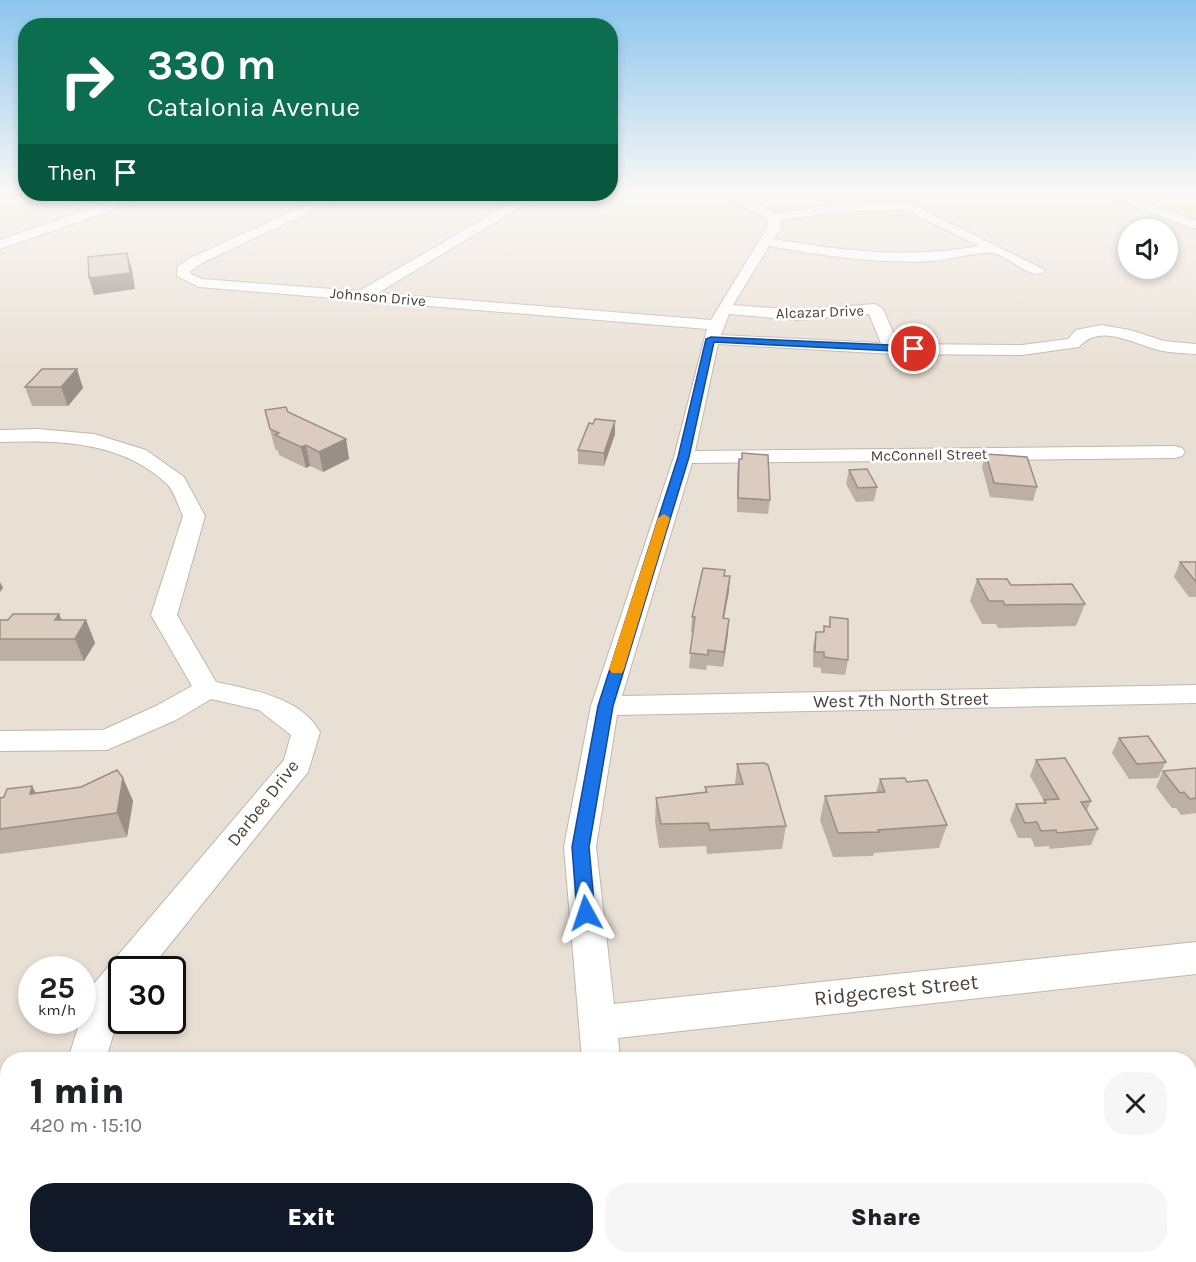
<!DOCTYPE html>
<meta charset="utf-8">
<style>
:root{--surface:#fff;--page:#f6f6f6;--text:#202124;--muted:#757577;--accent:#111827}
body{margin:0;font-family:Karla,sans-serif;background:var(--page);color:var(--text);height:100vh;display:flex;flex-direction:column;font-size:22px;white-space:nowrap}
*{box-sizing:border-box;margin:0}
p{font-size:20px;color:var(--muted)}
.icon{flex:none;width:33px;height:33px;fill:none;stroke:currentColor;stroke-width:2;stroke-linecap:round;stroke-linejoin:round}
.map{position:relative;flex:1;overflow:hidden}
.side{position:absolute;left:0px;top:1052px;width:1197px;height:212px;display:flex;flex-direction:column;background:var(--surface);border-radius:24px 24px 0 0;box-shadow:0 3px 9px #0003}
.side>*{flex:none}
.guide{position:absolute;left:18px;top:18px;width:600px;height:183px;border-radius:24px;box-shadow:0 3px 9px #0003;background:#0b6e4f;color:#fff;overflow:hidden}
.tools{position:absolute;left:1118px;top:219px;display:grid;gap:12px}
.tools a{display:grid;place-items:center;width:60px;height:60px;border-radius:50%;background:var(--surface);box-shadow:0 3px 9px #0003;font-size:30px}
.speed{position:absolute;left:18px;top:956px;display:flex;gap:12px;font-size:30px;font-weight:700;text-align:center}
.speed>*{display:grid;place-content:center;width:78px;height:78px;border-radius:50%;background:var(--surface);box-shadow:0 3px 9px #0003;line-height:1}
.speed small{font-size:15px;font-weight:400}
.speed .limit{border:3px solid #111;border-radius:9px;background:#fff;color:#111}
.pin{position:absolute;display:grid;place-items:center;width:51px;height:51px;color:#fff;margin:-26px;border:3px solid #fff;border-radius:50%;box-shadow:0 2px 6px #0007}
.me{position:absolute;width:66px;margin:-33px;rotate:355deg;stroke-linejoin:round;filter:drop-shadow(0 0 4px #0008)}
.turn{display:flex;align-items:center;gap:21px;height:126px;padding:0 30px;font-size:27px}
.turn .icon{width:78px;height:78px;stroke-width:2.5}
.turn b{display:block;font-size:42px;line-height:51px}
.then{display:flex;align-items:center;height:57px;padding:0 30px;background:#0003;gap:12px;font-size:22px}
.round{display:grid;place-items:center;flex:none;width:63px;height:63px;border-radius:24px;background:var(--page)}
.overview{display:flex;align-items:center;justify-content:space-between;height:102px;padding:0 30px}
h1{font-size:36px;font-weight:800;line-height:45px}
.primary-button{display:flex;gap:12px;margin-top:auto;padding:12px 30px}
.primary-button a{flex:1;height:69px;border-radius:24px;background:var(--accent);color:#fff;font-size:24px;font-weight:800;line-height:69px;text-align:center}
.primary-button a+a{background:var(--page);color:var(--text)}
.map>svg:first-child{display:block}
.residential{fill:#e9e0d5;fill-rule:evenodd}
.green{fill:#d8ecad}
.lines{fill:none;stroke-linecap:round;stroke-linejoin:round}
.street-casing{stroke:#c1b6a9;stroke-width:2}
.street{fill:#fff;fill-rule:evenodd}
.wall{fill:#bcafa4}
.shaded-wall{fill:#998f86}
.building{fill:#dbccbf;stroke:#998f86;stroke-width:1.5}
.route{fill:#1a73e8;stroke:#114b97;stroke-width:1.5}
.slow{fill:#f59e0b}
.labels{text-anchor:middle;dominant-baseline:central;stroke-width:5;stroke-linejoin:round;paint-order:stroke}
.far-street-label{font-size:15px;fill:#493f36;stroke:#fff}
.street-label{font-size:18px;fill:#493f36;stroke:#fff}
.near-street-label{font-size:21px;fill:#493f36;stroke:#fff}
</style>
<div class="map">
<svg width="1196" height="1262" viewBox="0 0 1196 1262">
<rect width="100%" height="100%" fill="#f5efe8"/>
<path class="residential" d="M0,194H1106L1196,225V1262H0ZM1128,230H1167V268H1128ZM32,969H82V1020H32ZM122,969H172V1020H122ZM8,1059H1190V1256H8Z"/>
<polygon class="green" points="1113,194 1196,194 1196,223"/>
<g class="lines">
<g class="street-casing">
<g id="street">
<polygon points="14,194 42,194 100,205 129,194 148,194 107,212 0,249 0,240 86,210"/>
<path d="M330,194H347L202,263L190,271L191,274L202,279L359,291L527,194H542L378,293L711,320L767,228L768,219L719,194H736L777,213L843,203L908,202L1045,270L1043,273C1024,278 1007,252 989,253C971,253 952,259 934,261C879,264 824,256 769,246L733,305L797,310L875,304L883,309L898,344L1022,345L1068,339L1076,330L1101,325L1130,330L1164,341L1196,344V354C1184,353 1170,353 1158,350C1132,343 1100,323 1079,347L1022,355L892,354L718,344L695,451L1175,446L1182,448L1185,452L1182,456L1175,458L692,463L622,696L1196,685V703L617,715L596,847L614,1004L1196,942V974L618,1038L620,1059H582L564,847L591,706L674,457L707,329L199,287L177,276L178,266L192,257ZM906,210L979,246C911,259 842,251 774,239L781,228V220L843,211ZM729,314L797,320L869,314L881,343L721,335Z"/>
<polygon points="1100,194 1119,194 1196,221 1196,229"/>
<path d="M38,429L94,434L146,450L184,477L205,516L177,615L216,682C252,690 300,697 320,732L308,772L150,969H122V1005L106,1059H68L91,987L284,760L291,735L259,710L211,699L176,720L107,750L0,751V731L103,730L156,706L192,686L151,615L183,516C178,506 174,490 166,483C121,441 58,440 0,442V430Z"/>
<polygon points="8,1240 8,1256 69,1256 70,1262 0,1262 0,1254"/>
<polygon points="602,1256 646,1256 647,1262 603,1262"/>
</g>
</g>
<use href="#street" class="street"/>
</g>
<g class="wall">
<polygon points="42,369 83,388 68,406 32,406 25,387"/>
<polygon points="265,410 288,412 346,439 349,459 323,472 310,466 306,468 279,455 278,451 275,449"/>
<polygon points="615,421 615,434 604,466 578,464 578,450 593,424"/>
<polygon points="742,453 770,500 768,514 737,512 737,473 739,459 742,459"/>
<polygon points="986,454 1037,487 1033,501 990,497 982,467"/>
<polygon points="849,470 877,487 874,501 856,502 846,484"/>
<polygon points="1180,562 1196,562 1196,597 1189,597 1174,577"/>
<polygon points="724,576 729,591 724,618 728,634 723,667 707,665 706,670 689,668 693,632 691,632 692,617"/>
<polygon points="977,579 1011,585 1085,604 1076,626 998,628 996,624 982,624 970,601"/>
<polygon points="830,617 848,660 845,675 821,673 821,668 813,667 813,647 816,632 823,632 824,626 829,627"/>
<polygon points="0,620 86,620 95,643 84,661 0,661"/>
<polygon points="1119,738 1166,762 1158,778 1129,779 1112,753"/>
<polygon points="1036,760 1091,801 1087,810 1098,829 1091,845 1050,849 1049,846 1035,847 1031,838 1018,838 1010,820 1016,804 1043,803 1044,801 1030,776"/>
<polygon points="737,764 786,826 782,849 707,854 706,846 659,848 655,822 656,798 705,792 705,787 735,785"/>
<polygon points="1196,768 1196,813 1181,815 1176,808 1172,808 1156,787 1163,771"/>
<polygon points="123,778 133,801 127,837 0,854 0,798 4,797 32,786 36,793 81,787"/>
<polygon points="880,779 907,782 947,825 939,848 874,853 873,856 833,857 820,820 825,796 876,793"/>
<polygon points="1190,1198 1194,1206 1196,1206 1196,1262 1122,1262 1119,1256 1190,1256"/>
<polygon points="716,1256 860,1256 862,1262 717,1262"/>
<polygon points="924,1256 1062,1256 1065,1262 926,1262"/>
</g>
<g class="shaded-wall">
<polygon points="127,253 132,269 135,289 94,295 89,278"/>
<polygon points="77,369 83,388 68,406 61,387"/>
<polygon points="615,421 615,434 604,466 604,453"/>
<polygon points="346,439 349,459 323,472 319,452"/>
<polygon points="306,445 310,466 306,468 301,447"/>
<polygon points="730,576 729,591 721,633 723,618"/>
<polygon points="0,582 3,588 0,592"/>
<polygon points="59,614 69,636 55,620"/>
<polygon points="729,619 728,634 723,667 724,652"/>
<polygon points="86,620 95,643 84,661 75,639"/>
<polygon points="123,778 133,801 127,837 117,813"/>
<polygon points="32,786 44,810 30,794"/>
</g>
<g class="building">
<polygon points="127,253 130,273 89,278 88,257"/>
<polygon points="42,369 77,369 61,387 25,387"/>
<polygon points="286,407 288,412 346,439 319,452 306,445 301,447 275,435 279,433 270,429 265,410"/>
<polygon points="595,419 615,421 604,453 578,450 589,423 593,424"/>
<polygon points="742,453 768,455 770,500 738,498 739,459 742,459"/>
<polygon points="986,454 1027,457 1037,487 994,483"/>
<polygon points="867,469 877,487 858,488 849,470"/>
<polygon points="1180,562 1196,562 1196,582"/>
<polygon points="703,568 725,570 724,576 730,576 723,618 729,619 724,652 708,650 708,655 690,653 695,617 692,617"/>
<polygon points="977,579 1007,579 1011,585 1072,584 1085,604 1005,605 1003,601 989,601"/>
<polygon points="13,614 59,614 55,620 86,620 75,639 0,639 0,620 8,620"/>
<polygon points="830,617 848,619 848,660 824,657 824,652 815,652 816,632 824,632 824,626 830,627"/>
<polygon points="1148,736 1166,762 1137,764 1119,738"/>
<polygon points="1065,758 1091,801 1081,802 1098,829 1057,833 1056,830 1041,831 1037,822 1025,823 1016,804 1046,803 1044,800 1059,799 1036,760"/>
<polygon points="764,763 768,765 786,826 710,830 708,823 661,824 656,798 707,792 705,787 743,784 737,764"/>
<polygon points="1196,768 1196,798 1190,799 1184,792 1180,793 1163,771"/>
<polygon points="117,770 123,778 117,813 0,829 0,798 4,797 7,789 32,786 30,794 81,787"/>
<polygon points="905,778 907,782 927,780 947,825 878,830 879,832 838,833 825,796 885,792 880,779"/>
<polygon points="1190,1198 1194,1206 1196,1206 1196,1254 1190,1255"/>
<polygon points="724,1256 860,1256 862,1262 725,1262"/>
<polygon points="941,1256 1062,1256 1065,1262 943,1262"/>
<polygon points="1145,1256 1185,1256 1188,1262 1148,1262"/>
</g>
<linearGradient id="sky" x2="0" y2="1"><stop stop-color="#8bc5ee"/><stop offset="0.52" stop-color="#faf8f5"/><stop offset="1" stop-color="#faf8f5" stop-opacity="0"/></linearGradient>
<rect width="1196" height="371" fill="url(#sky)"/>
<polygon class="route" points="711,337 914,346 918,349 914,352 714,342 689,457 613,706 589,847 595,913 593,918 586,921 580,918 577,913 572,847 598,706 678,457 706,339"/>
<polygon class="slow" points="664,514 670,518 624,669 622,673 612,673 609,669 658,518"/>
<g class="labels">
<g class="far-street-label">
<text transform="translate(378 297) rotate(5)">Johnson Drive</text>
<text transform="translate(820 312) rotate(-2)">Alcazar Drive</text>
<text transform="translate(929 455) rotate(-1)">McConnell Street</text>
</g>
<g class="street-label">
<text transform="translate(901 700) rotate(-1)">West 7th North Street</text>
<text transform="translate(263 803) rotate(-52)">Darbee Drive</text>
</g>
<g class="near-street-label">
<text transform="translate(896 990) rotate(-6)">Ridgecrest Street</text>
</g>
</g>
</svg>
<div class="tools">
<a><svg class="icon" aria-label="sound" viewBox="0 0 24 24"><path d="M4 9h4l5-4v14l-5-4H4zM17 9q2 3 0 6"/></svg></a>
</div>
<div class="speed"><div>25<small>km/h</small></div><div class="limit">30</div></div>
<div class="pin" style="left:914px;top:349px;background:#d93025"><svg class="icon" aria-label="arrive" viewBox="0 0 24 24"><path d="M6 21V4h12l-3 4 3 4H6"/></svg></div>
<svg class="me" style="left:586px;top:913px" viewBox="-20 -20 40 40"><path d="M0-17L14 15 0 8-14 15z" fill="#1a73e8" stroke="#fff" stroke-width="4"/></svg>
<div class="guide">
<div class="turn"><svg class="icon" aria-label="right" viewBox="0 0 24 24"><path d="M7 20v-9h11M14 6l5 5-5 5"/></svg><div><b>330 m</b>Catalonia Avenue</div></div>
<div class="then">Then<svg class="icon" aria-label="arrive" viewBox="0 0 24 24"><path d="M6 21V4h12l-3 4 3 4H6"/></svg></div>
</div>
<section class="side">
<div class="overview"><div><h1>1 min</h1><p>420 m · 15:10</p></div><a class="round"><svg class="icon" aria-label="close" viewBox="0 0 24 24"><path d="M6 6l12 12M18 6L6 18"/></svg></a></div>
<div class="primary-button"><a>Exit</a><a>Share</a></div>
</section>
</div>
